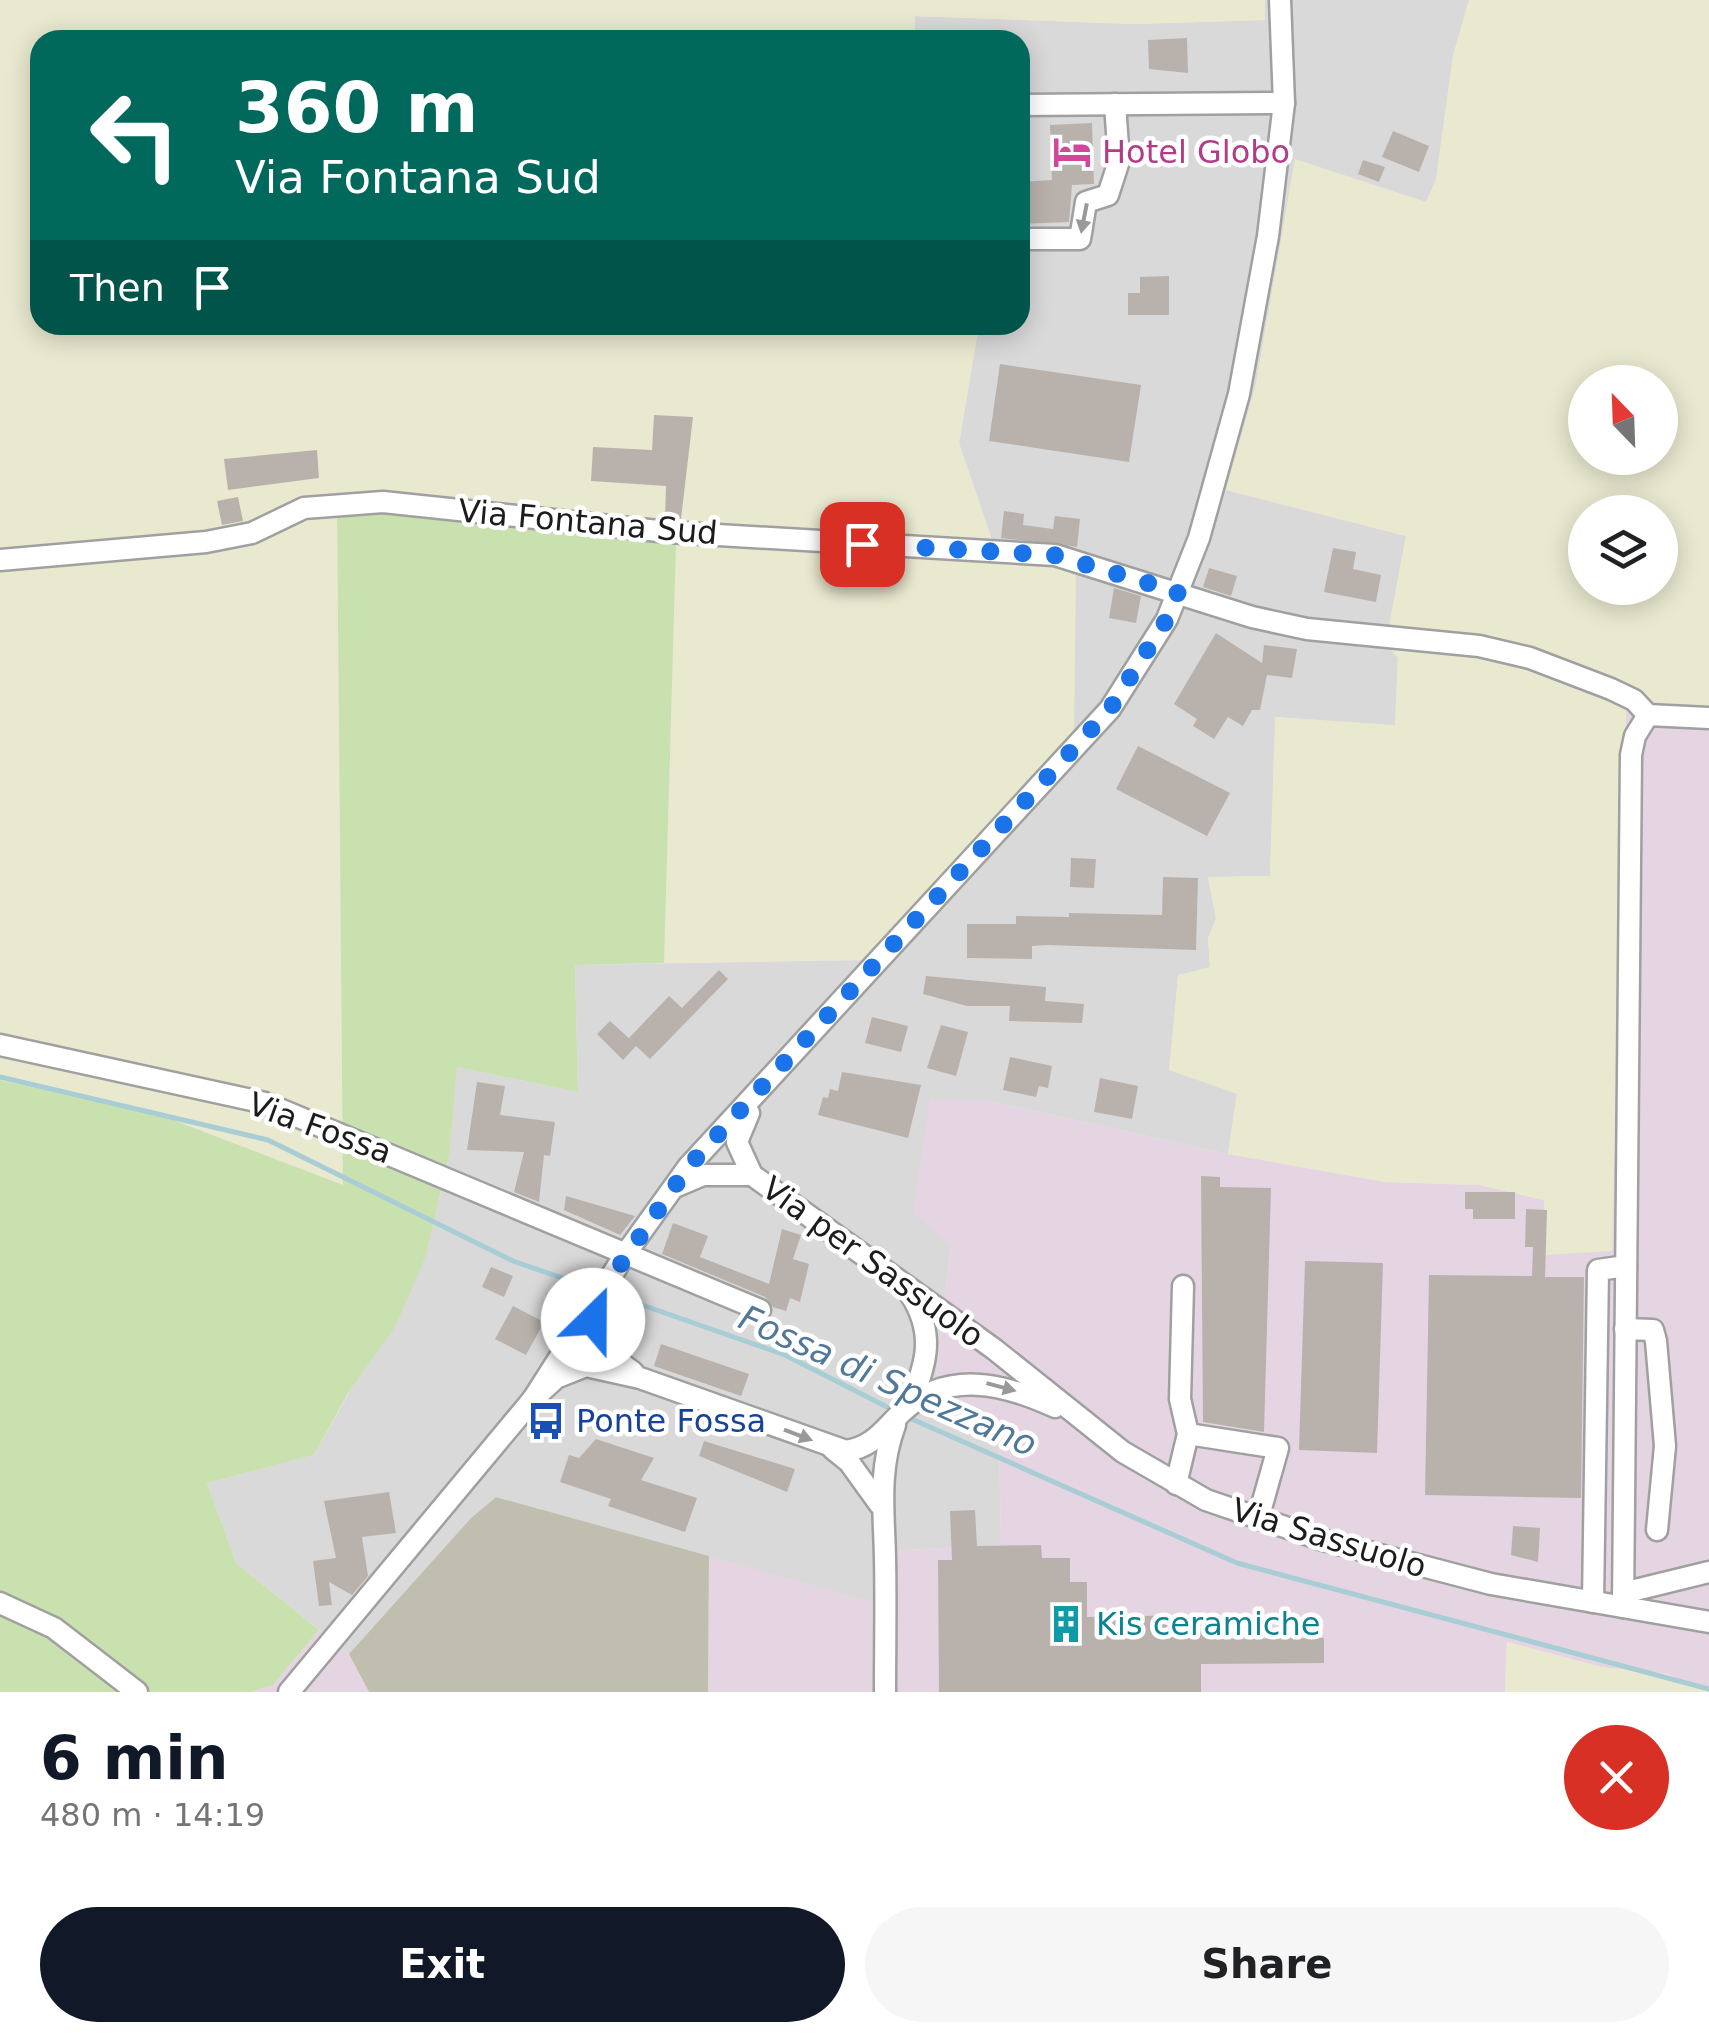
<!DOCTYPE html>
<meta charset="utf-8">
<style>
:root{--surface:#fff;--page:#f6f6f6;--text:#202124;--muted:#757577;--accent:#111827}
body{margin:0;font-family:"DejaVu Sans",sans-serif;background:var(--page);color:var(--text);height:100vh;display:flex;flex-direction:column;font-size:38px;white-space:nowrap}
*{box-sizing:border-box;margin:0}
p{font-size:32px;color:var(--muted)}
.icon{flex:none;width:55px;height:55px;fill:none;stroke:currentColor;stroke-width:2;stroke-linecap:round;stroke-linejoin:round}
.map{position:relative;height:1692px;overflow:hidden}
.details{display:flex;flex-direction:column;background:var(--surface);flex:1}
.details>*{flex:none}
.banner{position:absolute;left:30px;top:30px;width:1000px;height:305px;border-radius:30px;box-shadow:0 5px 25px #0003;background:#00695c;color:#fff;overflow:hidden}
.needle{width:65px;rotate:337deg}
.fabs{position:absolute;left:1568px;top:365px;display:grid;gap:20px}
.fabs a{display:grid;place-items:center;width:110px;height:110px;border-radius:50%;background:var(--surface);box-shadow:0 5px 25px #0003;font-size:50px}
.pin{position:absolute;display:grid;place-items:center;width:85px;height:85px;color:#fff;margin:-42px;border-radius:20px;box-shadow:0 5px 15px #0006}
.me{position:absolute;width:110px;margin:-55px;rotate:23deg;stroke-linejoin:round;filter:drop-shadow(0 0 8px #0008)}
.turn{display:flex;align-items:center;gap:35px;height:210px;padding:0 40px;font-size:45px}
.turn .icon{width:130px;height:130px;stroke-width:2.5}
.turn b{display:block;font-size:70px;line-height:85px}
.then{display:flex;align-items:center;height:95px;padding:0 40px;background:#0003;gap:20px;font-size:38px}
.round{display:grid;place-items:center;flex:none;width:105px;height:105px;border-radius:52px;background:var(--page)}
.head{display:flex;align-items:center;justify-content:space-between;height:170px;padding:0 40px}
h1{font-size:60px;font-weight:800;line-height:75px;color:var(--accent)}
.primary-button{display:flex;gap:20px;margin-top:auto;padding:20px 40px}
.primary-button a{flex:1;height:115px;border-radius:60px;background:var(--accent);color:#fff;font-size:40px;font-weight:800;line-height:115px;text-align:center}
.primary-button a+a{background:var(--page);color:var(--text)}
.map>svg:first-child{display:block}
.residential{fill:#dad9d9}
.industrial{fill:#e5d5e2}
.construction{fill:#c0bfaf}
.farmland{fill:#e9e9d0;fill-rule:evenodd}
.grass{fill:#c9e1ae}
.parking{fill:#dcdcdc}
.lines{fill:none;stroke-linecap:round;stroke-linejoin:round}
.stream{stroke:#a8cdd5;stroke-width:5}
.building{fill:#b9b2ac}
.minor-casing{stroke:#a0a0a0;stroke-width:25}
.minor{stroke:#fff;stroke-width:20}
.oneway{fill:#999}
.route{stroke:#1a73e8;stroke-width:18;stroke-dasharray:0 32.4}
.labels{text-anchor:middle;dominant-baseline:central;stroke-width:9;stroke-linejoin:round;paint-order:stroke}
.hotel-label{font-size:32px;fill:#b23c85;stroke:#fff;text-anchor:start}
.street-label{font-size:32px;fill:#1c1c1c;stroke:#fff}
.transit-label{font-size:32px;fill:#164399;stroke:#fff;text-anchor:start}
.culture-label{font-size:32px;fill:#0d838f;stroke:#fff;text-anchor:start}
.water-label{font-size:35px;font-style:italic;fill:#517899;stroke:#fff}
</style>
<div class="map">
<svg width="1709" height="1692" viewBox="0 0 1709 1692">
<rect width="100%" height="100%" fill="#ece9e3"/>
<polygon class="residential" points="1265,0 1469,0 1453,56 1436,180 1426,202 1295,160 1256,384 1226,490 1406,536 1386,643 1398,658 1395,726 1276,717 1270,876 1208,877 1216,919 1208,938 1210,967 1237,1094 1228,1154 990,1101 951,1245 933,1403 999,1440 1001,1545 886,1551 885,1606 496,1497 471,1518 349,1654 236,1563 207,1483 314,1455 426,1256 450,1151 457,1067 578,1092 575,965 864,960 1000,563 959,443 979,325 1020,325 1020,40 915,40 914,16 1135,24 1265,20"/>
<g class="industrial">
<polygon points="1626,704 1709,711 1709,1692 1667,1674 1601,1667 1507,1642 1505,1692 708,1692 709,1556 885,1606 886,1551 1001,1545 999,1440 933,1403 951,1245 913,1213 930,1099 990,1101 1228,1154 1386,1182 1479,1185 1544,1200 1622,897"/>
<polygon points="319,1630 349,1654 369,1692 251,1692 273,1685"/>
</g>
<polygon class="construction" points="496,1497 709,1556 708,1692 369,1692 349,1654 471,1518"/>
<g class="farmland">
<polygon points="0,0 1265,0 1265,20 1135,24 915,16 915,40 40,40 40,325 979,325 959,444 1000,563 1076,570 1074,732 899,928 864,960 664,963 676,545 337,507 343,1186 160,1115 0,1080"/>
<path d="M1469,0H1709V711L1626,705L1612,1251L1544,1255V1200L1479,1185L1386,1182L1228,1154L1237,1094L1169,1070L1178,975L1210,967L1208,938L1216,919L1208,877L1270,876L1275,717L1395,725L1398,658L1386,643L1406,536L1226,490L1256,384L1295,159L1426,202L1436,180L1453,56ZM1585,382H1660V458H1585ZM1585,512H1660V588H1585Z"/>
<polygon points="1507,1642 1601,1667 1667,1674 1709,1692 1505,1692"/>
</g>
<polygon class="grass" points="388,503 676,545 664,963 575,965 578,1092 457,1067 450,1151 426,1256 395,1327 348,1393 314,1455 207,1483 236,1563 319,1630 273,1685 251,1692 0,1692 0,1080 160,1115 343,1185 337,506"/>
<polygon class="parking" points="614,1329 654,1342 646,1366 609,1343"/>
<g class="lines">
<g class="stream">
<polyline points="0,1077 268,1140 513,1261 594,1289"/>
<polyline points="605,1292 785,1355 895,1411"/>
<polyline points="905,1416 1237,1563 1709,1689"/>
</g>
</g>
<g class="building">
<polygon points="1187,38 1188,73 1149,69 1148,40"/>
<polygon points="1092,123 1094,184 1072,185 1069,222 1020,224 1020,182 1052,180 1050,125"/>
<polygon points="1393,131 1429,146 1419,172 1382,157"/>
<polygon points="1363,160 1385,167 1379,182 1358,174"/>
<polygon points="1169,276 1169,315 1128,315 1128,293 1140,293 1140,277"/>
<polygon points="1000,364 1141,385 1129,462 989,441"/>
<polygon points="654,415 693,417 681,519 665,518 666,486 591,481 593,447 652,450"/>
<polygon points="317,450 319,478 228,490 224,459"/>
<polygon points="238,497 243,521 222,525 217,501"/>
<polygon points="1004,511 1024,514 1023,525 1053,529 1055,516 1080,519 1077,547 1001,538"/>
<polygon points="1333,548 1356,552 1353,569 1381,575 1376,602 1324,592"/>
<polygon points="1209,568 1237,576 1231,596 1203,587"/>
<polygon points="1114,588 1141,596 1136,623 1109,618"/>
<polygon points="1216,633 1262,663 1264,645 1297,649 1292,678 1267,675 1260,710 1252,710 1243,726 1228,717 1214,739 1193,726 1197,719 1174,704"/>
<polygon points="1138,746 1230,793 1207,836 1116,789"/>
<polygon points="1071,858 1096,859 1094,888 1070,887"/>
<polygon points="1163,877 1198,878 1196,950 1048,945 1032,946 1032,959 967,958 967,924 1016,924 1016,916 1069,917 1069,913 1162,915"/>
<polygon points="719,970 728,979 650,1059 636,1046 623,1060 597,1034 610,1021 632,1041 629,1038 669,996 682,1008"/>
<polygon points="926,976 1046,987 1045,1001 1084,1004 1082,1023 1009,1021 1010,1006 967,1006 923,994"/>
<polygon points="872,1017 908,1026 901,1052 865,1043"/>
<polygon points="941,1025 968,1032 956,1076 927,1068"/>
<polygon points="1010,1057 1052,1066 1048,1088 1039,1086 1036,1097 1003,1090"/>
<polygon points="842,1072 921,1085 908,1138 818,1115 823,1097 828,1098 830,1089 838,1091"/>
<polygon points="1100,1078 1138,1086 1132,1119 1094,1112"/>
<polygon points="477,1082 505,1086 500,1115 555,1122 550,1156 544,1155 539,1202 514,1192 524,1152 467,1150"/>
<polygon points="1201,1176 1220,1177 1220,1187 1271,1188 1264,1432 1203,1422"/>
<polygon points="1465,1192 1515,1192 1515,1219 1473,1219 1473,1209 1465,1209"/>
<polygon points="566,1196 635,1216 620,1235 564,1210"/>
<polygon points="1526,1209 1547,1210 1545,1277 1584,1277 1581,1498 1425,1495 1429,1275 1532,1276 1533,1247 1525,1247"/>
<polygon points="673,1223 708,1236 700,1257 769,1284 782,1229 801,1235 793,1259 809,1264 800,1302 790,1298 786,1311 773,1307 765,1297 662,1254"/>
<polygon points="1305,1261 1383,1263 1377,1453 1299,1450"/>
<polygon points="491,1267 513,1276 504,1297 482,1287"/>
<polygon points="513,1306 544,1322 526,1355 495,1339"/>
<polygon points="661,1344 749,1374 741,1396 654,1366"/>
<polygon points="596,1439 654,1458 641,1480 697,1498 685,1532 608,1506 611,1499 560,1482 569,1455 579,1458"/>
<polygon points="704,1441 795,1469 787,1492 699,1456"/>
<polygon points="389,1492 396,1533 362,1537 368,1576 352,1595 329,1582 332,1605 319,1606 313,1561 336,1558 324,1501"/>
<polygon points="975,1510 977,1546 1041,1545 1042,1558 1070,1558 1070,1582 1087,1582 1087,1617 1194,1615 1194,1631 1214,1631 1214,1639 1324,1638 1324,1663 1201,1664 1201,1692 939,1692 938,1560 952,1560 950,1511"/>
<polygon points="1513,1526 1540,1528 1538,1562 1511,1555"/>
</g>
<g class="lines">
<g class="minor-casing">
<g id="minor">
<polyline points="1020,105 1284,103"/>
<polyline points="1020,239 1080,239 1086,202 1108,195 1119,161 1115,104"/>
<polyline points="0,560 206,542 252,533 304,508 383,502 668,532 1055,555 1252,617 1307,629 1479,646 1530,658 1611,689 1634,700 1648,715 1709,718"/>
<polyline points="0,1045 265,1103 760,1310"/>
<polyline points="749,1113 737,1142 752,1175 994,1349 1123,1452 1206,1500 1323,1540 1491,1584 1709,1622"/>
<polyline points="677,1186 703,1175 752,1175"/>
<path d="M594,1303C591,1342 604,1351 633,1372"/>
<polyline points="1625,1329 1653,1330 1656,1341 1665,1446 1657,1530"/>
<polyline points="533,1399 624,1256 688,1167 1110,709 1167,619 1199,538 1239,394 1268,236 1284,103 1280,0"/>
<path d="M909,1406C927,1363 936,1333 909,1292"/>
<polyline points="1188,1434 1278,1448 1258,1519"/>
<polyline points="833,1449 849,1462 880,1505"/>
<polyline points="1176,1484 1188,1434 1180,1399 1183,1286"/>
<polyline points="1623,1593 1709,1572"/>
<polyline points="1593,1602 1598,1270 1626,1266"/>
<polyline points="0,1603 54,1628 137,1692"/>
<polyline points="1623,1607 1631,755 1635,736 1648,715"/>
<path d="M289,1692L533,1399L556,1378L586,1366L640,1378L846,1451C873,1447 883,1430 902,1412C947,1369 1005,1384 1055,1407"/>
<path d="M885,1692C885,1647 886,1602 885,1558C884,1510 878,1471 895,1425"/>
</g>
</g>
<use href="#minor" class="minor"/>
</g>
<defs><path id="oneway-solid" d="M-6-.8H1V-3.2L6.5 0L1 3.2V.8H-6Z" transform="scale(2.5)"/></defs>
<g class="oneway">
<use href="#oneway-solid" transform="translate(1084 218) rotate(101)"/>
<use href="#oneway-solid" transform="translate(1001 1387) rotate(15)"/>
<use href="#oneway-solid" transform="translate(798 1435) rotate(21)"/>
</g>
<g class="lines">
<polyline class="route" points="593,1320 594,1303 688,1167 1110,709 1167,619 1178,592 1054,555 862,544"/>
</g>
<defs>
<g id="hotel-bare" transform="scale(3)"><path d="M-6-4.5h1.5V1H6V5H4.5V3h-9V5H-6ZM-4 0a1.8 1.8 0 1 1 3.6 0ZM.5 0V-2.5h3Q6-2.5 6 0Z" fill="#d1479c" stroke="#fff" stroke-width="2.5" paint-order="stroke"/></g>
<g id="bus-bare" transform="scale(3)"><path d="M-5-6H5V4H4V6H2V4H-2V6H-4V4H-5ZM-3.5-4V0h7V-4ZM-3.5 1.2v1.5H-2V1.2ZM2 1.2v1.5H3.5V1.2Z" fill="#1a4fb4" stroke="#fff" stroke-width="2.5" paint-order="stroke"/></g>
<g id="building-bare" transform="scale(3)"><path d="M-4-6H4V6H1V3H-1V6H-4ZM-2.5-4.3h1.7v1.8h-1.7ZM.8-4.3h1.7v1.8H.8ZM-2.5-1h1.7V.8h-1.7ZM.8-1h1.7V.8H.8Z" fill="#0f9aa8" stroke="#fff" stroke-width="2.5" paint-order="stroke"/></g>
</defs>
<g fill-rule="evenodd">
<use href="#hotel-bare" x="1072" y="152"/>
<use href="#bus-bare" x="546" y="1421"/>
<use href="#building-bare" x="1066" y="1624"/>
</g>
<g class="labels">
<g class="hotel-label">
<text x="1102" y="152">Hotel Globo</text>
</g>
<g class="street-label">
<text transform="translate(588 522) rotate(5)">Via Fontana Sud</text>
<text transform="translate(320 1128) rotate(20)">Via Fossa</text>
<text transform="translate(873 1262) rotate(36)">Via per Sassuolo</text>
<text transform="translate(1329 1538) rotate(17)">Via Sassuolo</text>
</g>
<g class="transit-label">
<text x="576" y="1421">Ponte Fossa</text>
</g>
<g class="culture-label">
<text x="1096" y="1624">Kis ceramiche</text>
</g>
<g class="water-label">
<text transform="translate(888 1381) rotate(24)">Fossa di Spezzano</text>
</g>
</g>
</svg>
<div class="fabs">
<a><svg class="needle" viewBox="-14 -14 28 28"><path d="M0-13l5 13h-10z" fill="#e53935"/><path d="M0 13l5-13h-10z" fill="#757577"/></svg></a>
<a><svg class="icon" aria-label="layers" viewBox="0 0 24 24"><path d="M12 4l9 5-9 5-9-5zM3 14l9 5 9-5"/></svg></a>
</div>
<div class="pin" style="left:862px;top:544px;background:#d93025"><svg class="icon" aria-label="arrive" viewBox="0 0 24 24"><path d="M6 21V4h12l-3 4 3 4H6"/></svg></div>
<svg class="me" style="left:593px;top:1320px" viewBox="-20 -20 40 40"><circle r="19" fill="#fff"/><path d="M0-13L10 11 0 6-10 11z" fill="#1a73e8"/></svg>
<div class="banner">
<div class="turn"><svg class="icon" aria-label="left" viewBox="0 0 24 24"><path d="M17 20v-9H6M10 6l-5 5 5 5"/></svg><div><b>360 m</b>Via Fontana Sud</div></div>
<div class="then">Then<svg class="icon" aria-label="arrive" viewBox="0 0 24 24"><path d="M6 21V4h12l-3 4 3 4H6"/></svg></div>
</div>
</div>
<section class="details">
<div class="head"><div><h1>6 min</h1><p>480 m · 14:19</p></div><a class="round" style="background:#d93025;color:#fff"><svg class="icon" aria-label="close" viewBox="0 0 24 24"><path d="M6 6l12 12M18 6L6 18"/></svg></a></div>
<div class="primary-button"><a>Exit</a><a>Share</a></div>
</section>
